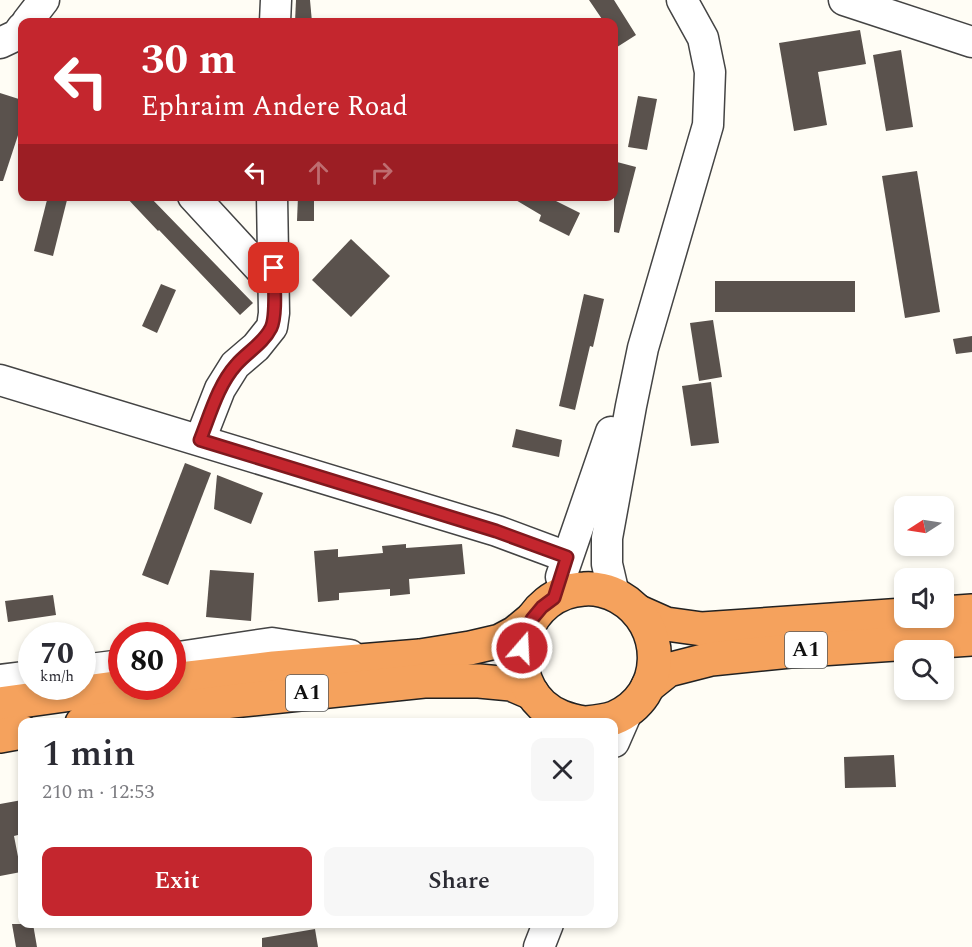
<!DOCTYPE html>
<meta charset="utf-8">
<style>
:root{--surface:#fff;--page:#f7f7f7;--text:#2b2b33;--muted:#7c7c81;--accent:#c4262e}
body{margin:0;font-family:Spectral,serif;background:var(--page);color:var(--text);height:100vh;display:flex;flex-direction:column;font-size:22px;white-space:nowrap}
*{box-sizing:border-box;margin:0}
p{font-size:20px;color:var(--muted)}
.icon{flex:none;width:33px;height:33px;fill:none;stroke:currentColor;stroke-width:2;stroke-linecap:round;stroke-linejoin:round}
.map{position:relative;flex:1;overflow:hidden}
.side{position:absolute;left:18px;top:718px;width:600px;height:210px;display:flex;flex-direction:column;background:var(--surface);border-radius:12px;box-shadow:0 3px 9px #0003}
.side>*{flex:none}
.guide{position:absolute;left:18px;top:18px;width:600px;height:183px;border-radius:12px;box-shadow:0 3px 9px #0003;background:#c4262e;color:#fff;overflow:hidden}
.needle{width:39px;rotate:258deg}
.controls{position:absolute;left:894px;top:496px;display:grid;gap:12px}
.controls a{display:grid;place-items:center;width:60px;height:60px;border-radius:12px;background:var(--surface);box-shadow:0 3px 9px #0003;font-size:30px}
.speed{position:absolute;left:18px;top:622px;display:flex;gap:12px;font-size:30px;font-weight:700;text-align:center}
.speed>*{display:grid;place-content:center;width:78px;height:78px;border-radius:50%;background:var(--surface);box-shadow:0 3px 9px #0003;line-height:1}
.speed small{font-size:15px;font-weight:400}
.speed .limit{border:9px solid #d22;background:#fff;color:#111}
.pin{position:absolute;display:grid;place-items:center;width:51px;height:51px;color:#fff;margin:-26px;border-radius:12px;box-shadow:0 3px 9px #0006}
.me{position:absolute;width:66px;margin:-33px;rotate:19deg;stroke-linejoin:round;filter:drop-shadow(0 0 4px #0008)}
.turn{display:flex;align-items:center;gap:21px;height:126px;padding:0 24px;font-size:27px}
.turn .icon{width:78px;height:78px;stroke-width:2.5}
.turn b{display:block;font-size:42px;line-height:51px}
.lanes{display:flex;align-items:center;height:57px;padding:0 24px;background:#0003;justify-content:center;gap:30px;direction:ltr}
.lanes .off{opacity:.35}
.round{display:grid;place-items:center;flex:none;width:63px;height:63px;border-radius:12px;background:var(--page)}
.overview{display:flex;align-items:center;justify-content:space-between;height:102px;padding:0 24px}
h1{font-size:36px;font-weight:600;line-height:45px}
.button{display:flex;gap:12px;margin-top:auto;padding:12px 24px}
.button a{flex:1;height:69px;border-radius:12px;background:var(--accent);color:#fff;font-size:24px;font-weight:600;line-height:69px;text-align:center}
.button a+a{background:var(--page);color:var(--text)}
.map>svg:first-child{display:block}
.building{fill:#5a524d}
.lines{fill:none;stroke-linecap:round;stroke-linejoin:round}
.minor-casing{stroke:#444;stroke-width:33}
.highway-casing{stroke:#222;stroke-width:36}
.minor{stroke:#fff;stroke-width:30}
.highway{stroke:#f5a25d;stroke-width:33}
.route-casing{stroke:#7f191e;stroke-width:15}
.route{stroke:#c4262e;stroke-width:10}
.labels{text-anchor:middle;dominant-baseline:central;stroke-width:6;stroke-linejoin:round;paint-order:stroke}
.shield{fill:#fff;stroke:#585858;stroke-width:1.5}
.shield-label{font-size:21px;font-weight:bold;fill:#111}
</style>
<div class="map">
<svg width="972" height="947" viewBox="0 0 972 947">
<rect width="100%" height="100%" fill="#fffdf5"/>
<g class="building">
<polygon points="296,0 310,0 312,22 295,22"/>
<polygon points="589,0 614,0 636,35 614,49 614,22 604,22"/>
<polygon points="860,30 866,64 818,72 827,125 794,131 779,43"/>
<polygon points="901,50 913,127 886,131 873,55"/>
<polygon points="0,93 22,100 22,123 3,181 0,181"/>
<polygon points="638,96 657,99 647,150 628,147"/>
<polygon points="617,162 636,167 619,233 614,232 614,174"/>
<polygon points="917,171 940,312 905,318 882,176"/>
<polygon points="48,196 68,196 53,256 34,251"/>
<polygon points="125,196 149,196 253,303 240,315 159,230 158,231"/>
<polygon points="298,196 314,196 314,221 297,221"/>
<polygon points="509,196 546,196 580,213 569,236 539,221 541,215"/>
<polygon points="351,239 390,276 351,317 312,280"/>
<rect x="715" y="281" width="140" height="31"/>
<polygon points="161,284 176,290 157,333 142,326"/>
<polygon points="584,294 604,299 593,347 590,346 575,410 559,406"/>
<polygon points="713,320 722,377 699,381 690,323"/>
<polygon points="972,336 972,352 956,354 953,339"/>
<polygon points="711,382 719,443 691,446 682,386"/>
<polygon points="516,429 562,440 559,457 512,447"/>
<polygon points="185,463 211,473 168,585 142,575"/>
<polygon points="217,475 263,493 251,524 214,509"/>
<polygon points="406,544 406,548 462,544 465,574 409,579 410,594 390,596 390,589 339,593 339,600 318,602 314,551 338,549 338,557 383,553 382,546"/>
<polygon points="210,570 254,573 251,621 206,617"/>
<polygon points="53,595 56,615 8,622 5,601"/>
<polygon points="894,755 896,787 845,788 844,757"/>
<polygon points="22,800 22,834 14,836 21,872 0,876 0,804"/>
<polygon points="12,924 33,924 37,947 16,947"/>
<polygon points="315,929 318,947 262,947 262,938"/>
</g>
<g class="lines">
<g class="minor-casing">
<g id="minor">
<polyline points="844,0 972,42"/>
<polyline points="27,22 44,0"/>
<polyline points="275,22 276,0"/>
<polyline points="0,43 17,35 22,28"/>
<polyline points="193,196 274,284"/>
<polyline points="0,380 497,531 567,557"/>
<polyline points="200,440 220,389 235,365 256,347 272,327 274,313 272,196"/>
<polyline points="561,577 611,432"/>
<polyline points="614,594 607,564 607,538 631,406 643,348 708,125 710,72 703,38 682,0"/>
<polyline points="172,658 272,643 350,655"/>
<polyline points="82,670 122,665"/>
<polyline points="0,680 32,676"/>
<polyline points="614,742 628,710"/>
<polyline points="539,947 548,924"/>
</g>
</g>
<g class="highway-casing">
<g id="highway">
<polyline points="639,612 666,624 702,629 904,615"/>
<polyline points="944,613 972,611"/>
<polyline points="172,680 274,668 420,656 470,648 500,641 515,633 532,619"/>
<polyline points="648,686 668,670 711,659 790,651 972,639"/>
<polyline points="0,704 122,687"/>
<polyline points="82,723 170,709 234,701 424,681 479,681 511,684 532,693"/>
<path d="M584,723C568,720 554,716 542,705C500,665 526,592 584,589C595,588 609,591 619,597C667,624 667,696 614,718C605,721 596,722 587,723"/>
<polyline points="0,736 22,732"/>
</g>
</g>
<use href="#minor" class="minor"/>
<use href="#highway" class="highway"/>
</g>
<g class="lines">
<g class="route-casing">
<path id="route" d="M274,268C274,282 277,316 271,328C263,344 247,352 236,365C218,385 210,415 200,440L496,531L567,557L554,598L542,607L532,619L525,633L522,648"/>
</g>
<use href="#route" class="route"/>
</g>
<g class="labels">
<g class="shield">
<rect x="785" y="632" width="42" height="36" rx="4.5"/>
<rect x="286" y="675" width="42" height="36" rx="4.5"/>
</g>
<g class="shield-label">
<text x="806" y="650">A1</text>
<text x="307" y="693">A1</text>
</g>
</g>
</svg>
<div class="controls">
<a><svg class="needle" viewBox="-14 -14 28 28"><path d="M0-13l5 13h-10z" fill="#e53935"/><path d="M0 13l5-13h-10z" fill="#7c7c81"/></svg></a>
<a><svg class="icon" aria-label="sound" viewBox="0 0 24 24"><path d="M4 9h4l5-4v14l-5-4H4zM17 9q2 3 0 6"/></svg></a>
<a><svg class="icon" aria-label="search" viewBox="0 0 24 24"><circle cx="10" cy="10" r="6"/><path d="M15 15l6 6"/></svg></a>
</div>
<div class="speed"><div>70<small>km/h</small></div><div class="limit">80</div></div>
<div class="pin" style="left:274px;top:268px;background:#d93025"><svg class="icon" aria-label="arrive" viewBox="0 0 24 24"><path d="M6 21V4h12l-3 4 3 4H6"/></svg></div>
<svg class="me" style="left:522px;top:648px" viewBox="-20 -20 40 40"><circle r="17" fill="#c4262e" stroke="#fff" stroke-width="3"/><path d="M0-11L8 9 0 5-8 9z" fill="#fff"/></svg>
<div class="guide">
<div class="turn"><svg class="icon" aria-label="left" viewBox="0 0 24 24"><path d="M17 20v-9H6M10 6l-5 5 5 5"/></svg><div><b>30 m</b>Ephraim Andere Road</div></div>
<div class="lanes"><svg class="icon" aria-label="left" viewBox="0 0 24 24"><path d="M17 20v-9H6M10 6l-5 5 5 5"/></svg><svg class="icon off" aria-label="ahead" viewBox="0 0 24 24"><path d="M12 20V5M6 11l6-6 6 6"/></svg><svg class="icon off" aria-label="right" viewBox="0 0 24 24"><path d="M7 20v-9h11M14 6l5 5-5 5"/></svg></div>
</div>
<section class="side">
<div class="overview"><div><h1>1 min</h1><p>210 m · 12:53</p></div><a class="round"><svg class="icon" aria-label="close" viewBox="0 0 24 24"><path d="M6 6l12 12M18 6L6 18"/></svg></a></div>
<div class="button"><a>Exit</a><a>Share</a></div>
</section>
</div>
